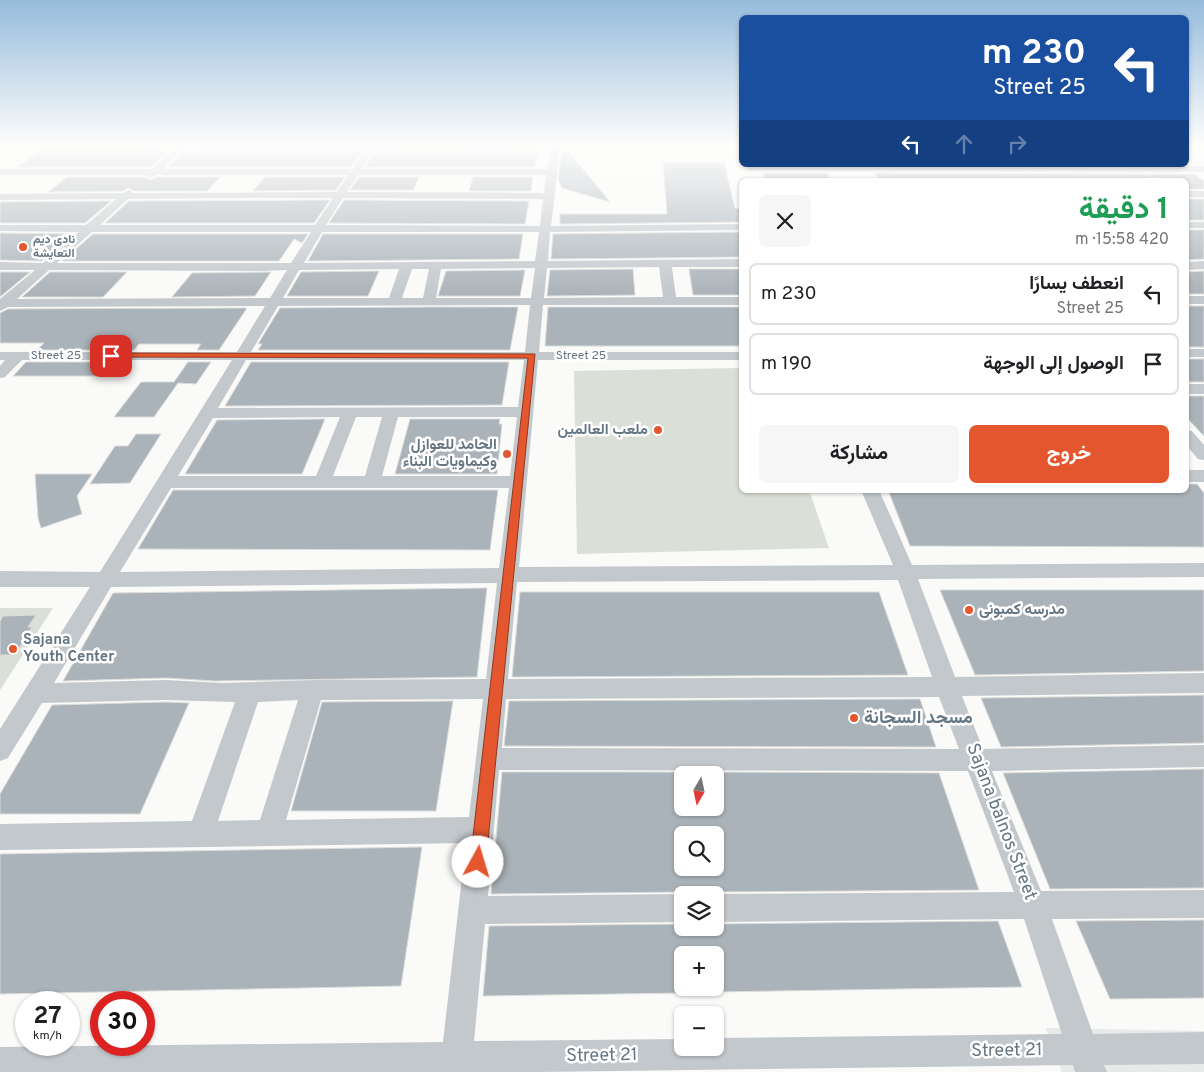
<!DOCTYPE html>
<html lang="ar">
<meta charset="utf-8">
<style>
:root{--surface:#fff;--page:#f6f6f6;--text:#202124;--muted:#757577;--line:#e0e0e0;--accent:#e4572e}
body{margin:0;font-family:Overpass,Vazirmatn,sans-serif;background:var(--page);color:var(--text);direction:rtl;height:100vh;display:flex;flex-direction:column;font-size:19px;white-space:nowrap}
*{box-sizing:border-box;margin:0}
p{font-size:16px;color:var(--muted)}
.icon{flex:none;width:28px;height:28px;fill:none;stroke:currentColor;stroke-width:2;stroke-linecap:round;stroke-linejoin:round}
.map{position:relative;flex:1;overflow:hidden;direction:ltr}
.drawer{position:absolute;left:739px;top:178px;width:450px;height:315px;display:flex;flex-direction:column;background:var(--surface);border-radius:8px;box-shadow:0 1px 4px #0004;direction:rtl}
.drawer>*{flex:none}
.guide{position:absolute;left:739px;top:15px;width:450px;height:152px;border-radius:8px;box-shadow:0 1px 4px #0004;direction:rtl;background:#1a4fa0;color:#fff;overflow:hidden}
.needle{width:32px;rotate:189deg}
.controls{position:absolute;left:674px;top:766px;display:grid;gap:10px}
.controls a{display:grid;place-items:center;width:50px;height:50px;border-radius:8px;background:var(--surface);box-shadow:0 1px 4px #0004;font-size:25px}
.speed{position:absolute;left:15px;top:991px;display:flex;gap:10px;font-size:25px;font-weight:700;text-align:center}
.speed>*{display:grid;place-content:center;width:65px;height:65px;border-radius:50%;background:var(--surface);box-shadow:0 1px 4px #0004;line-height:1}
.speed small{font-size:12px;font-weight:400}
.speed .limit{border:8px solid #d22;background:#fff;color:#111}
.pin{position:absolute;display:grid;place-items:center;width:42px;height:42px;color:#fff;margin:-21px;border-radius:10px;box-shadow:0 2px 8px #0006}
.me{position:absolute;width:55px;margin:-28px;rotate:6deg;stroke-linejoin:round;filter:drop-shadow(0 0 4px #0008)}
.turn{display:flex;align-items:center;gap:18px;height:105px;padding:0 20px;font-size:22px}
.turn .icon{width:65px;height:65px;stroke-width:2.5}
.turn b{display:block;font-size:35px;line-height:42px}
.lanes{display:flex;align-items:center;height:48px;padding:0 20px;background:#0003;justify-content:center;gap:25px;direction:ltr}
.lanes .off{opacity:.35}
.round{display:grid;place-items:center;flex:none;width:52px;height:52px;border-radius:8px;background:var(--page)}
.head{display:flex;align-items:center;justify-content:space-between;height:85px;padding:0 20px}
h1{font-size:30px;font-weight:700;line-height:38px;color:#1e9e55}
.button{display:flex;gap:10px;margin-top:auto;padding:10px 20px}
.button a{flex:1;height:58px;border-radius:8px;background:var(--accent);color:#fff;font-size:20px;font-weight:700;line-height:58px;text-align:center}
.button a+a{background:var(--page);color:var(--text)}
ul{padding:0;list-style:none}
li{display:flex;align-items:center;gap:15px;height:62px;margin:0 10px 8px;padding:0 10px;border:2px solid var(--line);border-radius:8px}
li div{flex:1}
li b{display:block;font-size:19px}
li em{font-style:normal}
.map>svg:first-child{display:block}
.built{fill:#e8e9e9}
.green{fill:#dadfd7}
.building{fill:#aab3b9;stroke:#dcdcda;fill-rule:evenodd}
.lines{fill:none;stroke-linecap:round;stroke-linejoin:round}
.major-casing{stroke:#b5babe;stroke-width:1}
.minor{fill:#c3c8cc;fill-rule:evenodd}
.major{fill:#fff;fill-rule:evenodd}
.route{fill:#e4572e;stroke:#94391e}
.poi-dot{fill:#e4572e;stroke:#fff;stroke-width:2}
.labels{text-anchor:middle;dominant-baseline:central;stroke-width:5;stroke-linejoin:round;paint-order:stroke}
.far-poi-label{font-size:12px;font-weight:bold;fill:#657683;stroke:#fff;text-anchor:start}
.far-street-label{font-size:12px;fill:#657683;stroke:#fff}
.poi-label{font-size:15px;font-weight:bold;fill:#657683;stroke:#fff;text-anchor:end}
.near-poi-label{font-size:18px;font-weight:bold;fill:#657683;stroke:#fff;text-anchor:start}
.near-street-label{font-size:18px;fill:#657683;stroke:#fff}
</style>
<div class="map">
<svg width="1204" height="1072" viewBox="0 0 1204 1072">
<rect width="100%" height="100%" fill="#fafaf8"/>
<polygon class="built" points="1046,1028 1204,1031 1204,1072 1062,1072"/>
<g class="green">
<polygon points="741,368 741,490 809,490 829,548 577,554 574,371"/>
<polygon points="0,608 53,608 0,690"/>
</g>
<g class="building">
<polygon points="43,149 164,150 162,151 169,151 150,167 18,167"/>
<polygon points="185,151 249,153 361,152 351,167 168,167"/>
<polygon points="538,151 535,167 365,167 375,152"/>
<polygon points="562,151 568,151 610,202 562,188 558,179"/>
<polygon points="663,163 724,163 735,208 741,209 741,222 560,224 560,214 667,214"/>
<polygon points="763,173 827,173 830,180 766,180"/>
<polygon points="875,173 1147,174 1156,180 879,180"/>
<polygon points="1148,174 1194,174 1204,181 1204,189 1186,189 1186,180 1157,180"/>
<polygon points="67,177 144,177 151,180 156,177 220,177 207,191 135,191 128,188 123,191 48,192"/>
<polygon points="265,177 345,177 336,190 253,191"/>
<polygon points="359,177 419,177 413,190 350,190"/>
<polygon points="473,177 533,177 531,191 469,191"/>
<rect x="1186" y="199" width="18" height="21"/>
<polygon points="330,200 314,223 105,223 129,201"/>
<polygon points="344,200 529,201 525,224 329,223"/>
<polygon points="111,201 85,223 0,223 0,202"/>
<polygon points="1186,230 1204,230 1204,259 1186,260"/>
<polygon points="741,232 741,257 551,259 553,234"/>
<polygon points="0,233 74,234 42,261 0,260"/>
<polygon points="93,234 308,234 302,243 294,239 279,261 62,261"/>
<polygon points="323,234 523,234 519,259 308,261"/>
<polygon points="633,269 635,295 547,296 550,270"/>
<polygon points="689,269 741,269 741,295 693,295"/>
<polygon points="525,270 520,296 438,296 446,271"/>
<polygon points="379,271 368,296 287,296 301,272"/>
<polygon points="1204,271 1204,294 1186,294 1186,272"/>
<polygon points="0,272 30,272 0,297"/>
<polygon points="50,272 127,272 103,297 22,297"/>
<polygon points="271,272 255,296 172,297 192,273"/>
<rect x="1186" y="306" width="18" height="41"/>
<polygon points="434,307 518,307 510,350 258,350 262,344 258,344 280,308"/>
<polygon points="548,307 741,307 741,346 545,346"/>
<polygon points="247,308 219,350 197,350 201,344 139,344 134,350 37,350 44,343 0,343 0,313 8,309"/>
<rect x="1186" y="359" width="18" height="23"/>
<polygon points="26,362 124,362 113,376 13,376"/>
<polygon points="188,362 211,362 196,384 178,383 154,417 114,417 141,382 174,382"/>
<polygon points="251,362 509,362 502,405 225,406"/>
<polygon points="1186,396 1204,396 1204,436 1186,417"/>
<polygon points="325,419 302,474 185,474 217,420"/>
<polygon points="410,419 500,419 499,424 502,424 497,474 395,474"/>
<polygon points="136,434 161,434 130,483 90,484 115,446 128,446"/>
<polygon points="35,474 92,474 77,496 82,514 41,528 38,518"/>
<polygon points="1186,484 1197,484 1204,493 1204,547 910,546 888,490 1186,490"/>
<polygon points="173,490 498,490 490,550 138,549"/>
<polygon points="487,588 477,677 215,681 166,678 63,681 113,593"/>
<polygon points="940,590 1204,590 1204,671 975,675"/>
<polygon points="520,592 879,592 908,675 512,677"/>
<polygon points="36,615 28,627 32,627 15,655 0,655 0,621 3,616"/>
<polygon points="1204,695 1204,743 1001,747 981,698"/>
<polygon points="920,699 936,747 504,746 509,701"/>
<polygon points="453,701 436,811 291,811 322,702"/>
<polygon points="166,702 189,703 140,814 0,814 0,794 52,705"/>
<polygon points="1204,769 1204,888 1050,889 1003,773"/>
<path d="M502,772H682V808H715V772L939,773L979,890L715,892L711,895H686L682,892L491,894ZM682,835H715V868H682Z"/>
<polygon points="422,847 401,986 0,994 0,854"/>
<polygon points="1204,920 1204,998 1110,999 1076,921"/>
<polygon points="998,921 1022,987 715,992 715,955 682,955 682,993 483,996 489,926 682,924 682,928 715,928 715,924"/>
</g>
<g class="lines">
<g class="major-casing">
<polygon id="major" points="1186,146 1192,146 1204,153 1204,162 1186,152"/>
</g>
<g class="minor">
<path d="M178,146H188L163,169H352L365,150L249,151L194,149L190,146H677L673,149H560L551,226L741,224V230L550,232L548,261L741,259V267H672L676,297H741V305H543L539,352H741V360H538L519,567L893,565L861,490H879L912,565L1204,563V577L918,579L955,677L1204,673V693L962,696L983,749L1204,745V767L992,771L1041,891L1204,890V918L1052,919L1093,1034L1204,1032V1064L1104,1065L1107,1072H1075L1073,1065L539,1072H0V1047L443,1042L466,843L0,850V824L192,821L235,702L166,700L42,703L8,758L0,761V729L90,587H0V571L100,572L232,360H22L5,377L0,378V366L5,360H0V352H237L265,306L8,307L0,311V299L35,270H0V262L43,263L79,232L0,231V225H86L116,199L0,200V194L123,193L129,190L134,193L337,192L348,175H156L150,178L145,175H0V169H151ZM551,149L547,169H362L374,150ZM358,175H546L544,193L347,192ZM247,198H333L315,225H100L128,199ZM343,198L543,199L540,226L326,225ZM92,232H311L291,263H57ZM322,232H539L535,261L304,263ZM659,267L663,297L544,298L547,268ZM535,268L531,298H436L441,269ZM399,269L389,298H283L299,270ZM412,269H429L423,298H402ZM49,270L261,271L287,270L270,298L17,299ZM530,305L525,352H251L278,306ZM246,360H524L518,407L218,408ZM340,417L316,476H178L213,418ZM356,417H382L365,476H333ZM398,417H517L510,476H382ZM171,488H509L499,568L120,572ZM898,580L932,677L508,679L517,582ZM497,583L486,679L313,680L222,683L166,680L54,683L111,587ZM939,697L959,749L502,748L506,699ZM483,699L469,817L286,820L321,700ZM298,700L260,820L218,821L258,702ZM499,770L968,771L1014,892L715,894L713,895H715V922L1024,919L1062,1034L715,1038V1048H682V1039L474,1041L485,924L682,922V895H684L682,894L488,896Z"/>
<polygon points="751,166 1204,166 1204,172 748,171 748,167"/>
<rect x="1186" y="191" width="18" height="6"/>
<rect x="1186" y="222" width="18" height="6"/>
<polygon points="1204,261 1204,269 1186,270 1186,262"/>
<rect x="1186" y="296" width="18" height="8"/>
<rect x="1186" y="349" width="18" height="8"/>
<rect x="1186" y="384" width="18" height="10"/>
<polygon points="1186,430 1192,431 1204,445 1204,460 1198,459 1186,445"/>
<rect x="1186" y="470" width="18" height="12"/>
</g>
<use href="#major" class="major"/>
</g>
<linearGradient id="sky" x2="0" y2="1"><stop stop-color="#96bcdc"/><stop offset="0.49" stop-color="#fdfdfc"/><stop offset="1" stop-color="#fdfdfc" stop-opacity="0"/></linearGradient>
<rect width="1204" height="296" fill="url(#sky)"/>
<polygon class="route" points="111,353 535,354 486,862 483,868 478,870 472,868 470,862 528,358 108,357 108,354"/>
<g class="poi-dot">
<circle cx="23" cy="247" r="5"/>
<circle cx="658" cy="430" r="5"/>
<circle cx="507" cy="454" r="5"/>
<circle cx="969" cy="610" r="5"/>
<circle cx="13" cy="649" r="5"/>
<circle cx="854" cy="718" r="5"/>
</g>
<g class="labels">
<g class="far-poi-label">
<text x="33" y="240">نادى ديم<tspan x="33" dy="14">التعايشة</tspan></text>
</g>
<g class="far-street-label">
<text x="56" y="356">Street 25</text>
<text x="581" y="356">Street 25</text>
</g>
<g class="poi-label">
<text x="648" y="430">ملعب العالمين</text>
<text x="497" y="445">الحامد للعوازل<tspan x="497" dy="17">وكيماويات البناء</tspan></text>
<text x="979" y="610" text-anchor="start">مدرسه كمبونى</text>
<text x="23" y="640" text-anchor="start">Sajana<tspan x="23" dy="17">Youth Center</tspan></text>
</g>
<g class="near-poi-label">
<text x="864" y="718">مسجد السجانة</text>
</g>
<g class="near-street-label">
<text transform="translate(1001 822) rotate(69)">Sajana balnos Street</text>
<text transform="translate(1007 1051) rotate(-1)">Street 21</text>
<text transform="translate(602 1056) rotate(-1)">Street 21</text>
</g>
</g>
</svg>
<div class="controls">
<a><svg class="needle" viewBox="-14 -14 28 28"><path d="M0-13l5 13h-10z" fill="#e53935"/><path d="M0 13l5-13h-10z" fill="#757577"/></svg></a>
<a><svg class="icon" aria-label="search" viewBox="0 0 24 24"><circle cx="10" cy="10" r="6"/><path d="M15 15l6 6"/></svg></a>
<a><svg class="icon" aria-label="layers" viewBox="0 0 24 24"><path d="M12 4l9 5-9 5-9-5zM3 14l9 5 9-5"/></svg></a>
<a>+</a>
<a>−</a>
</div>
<div class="speed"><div>27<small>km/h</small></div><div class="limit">30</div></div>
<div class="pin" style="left:111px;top:356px;background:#d93025"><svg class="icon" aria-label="arrive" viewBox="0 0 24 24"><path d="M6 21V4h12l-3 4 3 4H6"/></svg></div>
<svg class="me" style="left:478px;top:862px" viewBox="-20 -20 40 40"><circle r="19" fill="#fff"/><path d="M0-13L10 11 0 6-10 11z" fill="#e4572e"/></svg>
<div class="guide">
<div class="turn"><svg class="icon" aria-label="left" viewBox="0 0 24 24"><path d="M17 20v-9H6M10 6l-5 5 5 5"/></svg><div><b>230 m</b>Street 25</div></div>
<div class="lanes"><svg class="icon" aria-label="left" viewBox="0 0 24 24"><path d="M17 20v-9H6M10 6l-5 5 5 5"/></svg><svg class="icon off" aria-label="ahead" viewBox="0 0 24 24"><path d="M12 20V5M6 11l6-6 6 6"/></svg><svg class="icon off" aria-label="right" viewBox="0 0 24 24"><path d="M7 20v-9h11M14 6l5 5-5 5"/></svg></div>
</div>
<section class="drawer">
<div class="head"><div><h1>1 دقيقة</h1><p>420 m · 15:58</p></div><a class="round"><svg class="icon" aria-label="close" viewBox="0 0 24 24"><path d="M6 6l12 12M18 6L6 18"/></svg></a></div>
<ul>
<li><svg class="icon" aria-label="left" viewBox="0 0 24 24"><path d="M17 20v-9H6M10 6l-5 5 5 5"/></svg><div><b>انعطف يسارًا</b><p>Street 25</p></div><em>230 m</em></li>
<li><svg class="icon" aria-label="arrive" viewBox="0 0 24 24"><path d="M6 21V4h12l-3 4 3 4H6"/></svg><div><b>الوصول إلى الوجهة</b></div><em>190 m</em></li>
</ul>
<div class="button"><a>خروج</a><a>مشاركة</a></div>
</section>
</div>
